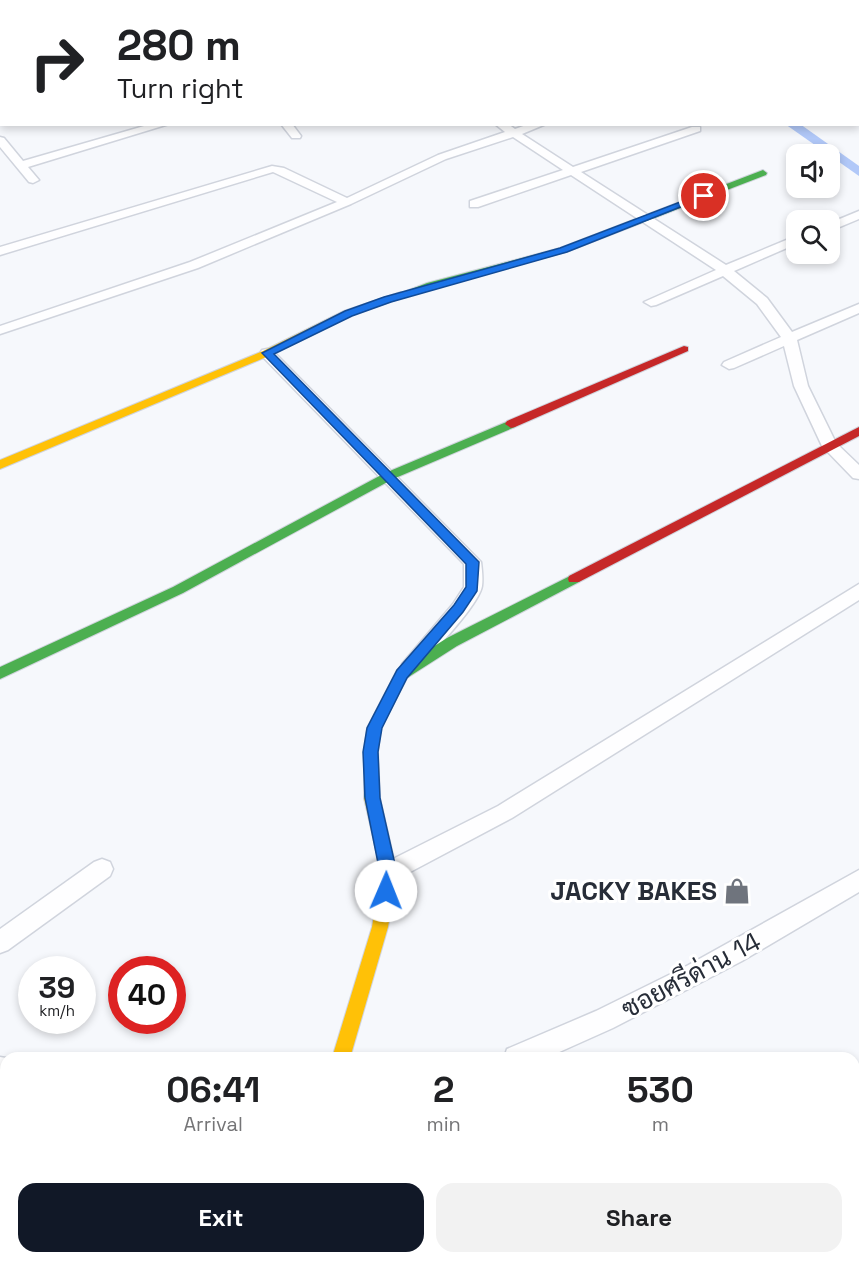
<!DOCTYPE html>
<meta charset="utf-8">
<style>
:root{--surface:#fff;--page:#f2f2f2;--text:#202124;--muted:#757577;--accent:#111827}
body{margin:0;font-family:"Space Grotesk",Sarabun,sans-serif;background:var(--page);color:var(--text);height:100vh;display:flex;flex-direction:column;font-size:22px;white-space:nowrap}
*{box-sizing:border-box;margin:0}
p{font-size:20px;color:var(--muted)}
.icon{flex:none;width:33px;height:33px;fill:none;stroke:currentColor;stroke-width:2;stroke-linecap:round;stroke-linejoin:round}
.map{position:relative;flex:1;overflow:hidden}
.drawer{position:absolute;left:0px;top:1052px;width:860px;height:212px;display:flex;flex-direction:column;background:var(--surface);border-radius:18px 18px 0 0;box-shadow:0 3px 9px #0003}
.drawer>*{flex:none}
.hud{position:absolute;left:0px;top:0px;width:860px;height:126px;box-shadow:0 3px 9px #0003;background:#fff;color:var(--text);overflow:hidden}
.fabs{position:absolute;left:786px;top:144px;display:grid;gap:12px}
.fabs a{display:grid;place-items:center;width:54px;height:54px;border-radius:12px;background:var(--surface);box-shadow:0 3px 9px #0003;font-size:30px}
.speed{position:absolute;left:18px;top:956px;display:flex;gap:12px;font-size:30px;font-weight:700;text-align:center}
.speed>*{display:grid;place-content:center;width:78px;height:78px;border-radius:50%;background:var(--surface);box-shadow:0 3px 9px #0003;line-height:1}
.speed small{font-size:15px;font-weight:400}
.speed .limit{border:9px solid #d22;background:#fff;color:#111}
.pin{position:absolute;display:grid;place-items:center;width:51px;height:51px;color:#fff;margin:-26px;border:3px solid #fff;border-radius:50%;box-shadow:0 2px 6px #0007}
.me{position:absolute;width:66px;margin:-33px;rotate:1deg;stroke-linejoin:round;filter:drop-shadow(0 0 4px #0008)}
.turn{display:flex;align-items:center;gap:21px;height:126px;padding:0 18px;font-size:27px}
.turn .icon{width:78px;height:78px;stroke-width:2.5}
.turn b{display:block;font-size:42px;line-height:51px}
.eta{display:flex;justify-content:space-evenly;align-items:center;height:102px;text-align:center}
.eta b{font-size:36px;font-weight:700;line-height:42px}
.button{display:flex;gap:12px;margin-top:auto;padding:12px 18px}
.button a{flex:1;height:69px;border-radius:18px;background:var(--accent);color:#fff;font-size:24px;font-weight:700;line-height:69px;text-align:center}
.button a+a{background:var(--page);color:var(--text)}
.map>svg:first-child{display:block}
.lines{fill:none;stroke-linecap:round;stroke-linejoin:round}
.canal{fill:#b1c8f8;fill-rule:evenodd}
.street-casing{stroke:#d0d4dd;stroke-width:3}
.fast-casing{stroke:#d0d4dd;stroke-width:2}
.slow-casing{stroke:#d0d4dd;stroke-width:2}
.jam-casing{stroke:#d0d4dd;stroke-width:2}
.street{fill:#fefeff;fill-rule:evenodd}
.fast{fill:#4caf50;fill-rule:evenodd}
.slow{fill:#ffc107;fill-rule:evenodd}
.jam{fill:#c62828;fill-rule:evenodd}
.route{fill:#1a73e8;stroke:#114b97;stroke-width:1.5}
.labels{text-anchor:middle;dominant-baseline:central;stroke-width:6;stroke-linejoin:round;paint-order:stroke}
.near-poi-label{font-size:26px;font-weight:bold;fill:#272d38;stroke:#fff;text-anchor:end}
.near-street-label{font-size:26px;fill:#272d38;stroke:#fff}
</style>
<div class="map">
<svg width="859" height="1262" viewBox="0 0 859 1262">
<rect width="100%" height="100%" fill="#f6f8fc"/>
<g class="lines">
<g class="canal">
<polygon points="858,77 859,77 858,85"/>
<polygon points="785,124 800,124 859,166 859,176"/>
</g>
<g class="street-casing">
<g id="street">
<polygon points="23,0 37,0 22,2"/>
<polygon points="340,0 353,0 339,2"/>
<polygon points="501,0 514,0 500,2"/>
<polygon points="754,0 770,0 753,2"/>
<polygon points="779,0 788,0 789,2 780,2"/>
<rect x="0" y="4" width="2" height="6"/>
<polygon points="858,31 859,31 858,38"/>
<rect x="858" y="56" width="1" height="7"/>
<rect x="0" y="82" width="2" height="6"/>
<rect x="858" y="109" width="1" height="6"/>
<polygon points="151,124 169,124 28,167 39,180 33,183 29,182 0,147 0,137 4,138 23,161"/>
<polygon points="281,124 292,124 301,136 300,138 292,138"/>
<polygon points="495,124 508,124 515,129 529,124 546,124 522,134 573,167 692,127 700,127 700,131 581,172 726,265 796,236 796,244 734,271 767,298 792,332 859,304 859,313 797,340 808,386 836,443 859,465 859,479 853,478 822,446 794,386 784,346 734,368 729,369 722,365 724,362 781,337 757,304 723,276 656,305 651,306 644,302 716,270 571,175 478,207 470,207 470,201 563,170 513,137 446,159 351,204 198,268 0,334 0,326 190,262 337,202 273,172 0,255 0,247 272,166 284,168 347,198 438,155 505,132"/>
<polygon points="859,211 859,219 830,231 830,223"/>
<path d="M267,349L272,350L481,562C482,570 483,578 482,586C479,605 432,653 418,669L411,671L404,669L402,664L453,604L464,587V564L262,356L260,353L262,350Z"/>
<polygon points="859,584 859,600 512,818 397,879 389,882 381,879 378,872 381,865 498,806"/>
<polygon points="102,859 110,862 113,869 110,876 8,950 0,953 0,929 94,862"/>
<polygon points="859,870 859,892 742,961 613,1028 546,1058 504,1058 507,1049 596,1011 683,968"/>
<polygon points="0,1057 6,1058 6,1082 0,1081"/>
<polygon points="275,1257 303,1257 302,1262 274,1262"/>
</g>
</g>
<g class="fast-casing">
<g id="fast">
<polygon points="763,170 767,173 766,175 566,252 433,287 404,297 396,295 427,283 560,248"/>
<polygon points="511,420 517,424 515,427 393,479 183,593 0,679 0,667 173,587 385,473"/>
<polygon points="574,574 579,576 580,579 579,582 457,646 407,678 381,728 378,752 380,798 377,803 372,805 367,803 364,798 364,752 367,728 397,670 447,638"/>
</g>
</g>
<g class="slow-casing">
<g id="slow">
<polygon points="401,292 406,295 404,297 352,315 271,355 0,469 0,460 263,351 344,311"/>
<polygon points="372,791 377,793 380,798 397,872 388,927 350,1058 332,1058 372,927 381,872 364,798 367,793"/>
</g>
</g>
<g class="jam-casing">
<g id="jam">
<polygon points="684,346 688,347 688,351 515,427 511,428 505,424 507,421"/>
<polygon points="859,427 859,436 579,582 569,582 568,579 569,576"/>
</g>
</g>
<use href="#street" class="street"/>
<use href="#fast" class="fast"/>
<use href="#slow" class="slow"/>
<use href="#jam" class="jam"/>
</g>
<polygon class="route" points="701,194 708,196 567,252 391,302 352,316 274,354 479,562 477,591 463,612 407,678 382,728 378,752 380,798 397,873 391,896 386,898 380,896 377,891 380,873 365,798 363,752 367,728 397,670 454,605 466,587 466,564 262,353 345,311 384,297 560,248"/>
<defs>
<g id="shop-bare" transform="scale(2.07)"><path d="M-5-2.5h2.3a2.7 3.5 0 0 1 5.4 0H5L5.5 6h-11ZM-1.5-2.5h3a1.5 2.3 0 0 0-3 0Z" fill="#6f747d" stroke="#fff" stroke-width="2.5" paint-order="stroke"/></g>
</defs>
<g fill-rule="evenodd">
<use href="#shop-bare" x="737" y="891"/>
</g>
<g class="labels">
<g class="near-poi-label">
<text x="717" y="891">JACKY BAKES</text>
</g>
<g class="near-street-label">
<text transform="translate(691 975) rotate(-28)">ซอยศรีด่าน 14</text>
</g>
</g>
</svg>
<div class="fabs">
<a><svg class="icon" aria-label="sound" viewBox="0 0 24 24"><path d="M4 9h4l5-4v14l-5-4H4zM17 9q2 3 0 6"/></svg></a>
<a><svg class="icon" aria-label="search" viewBox="0 0 24 24"><circle cx="10" cy="10" r="6"/><path d="M15 15l6 6"/></svg></a>
</div>
<div class="speed"><div>39<small>km/h</small></div><div class="limit">40</div></div>
<div class="pin" style="left:704px;top:196px;background:#d93025"><svg class="icon" aria-label="arrive" viewBox="0 0 24 24"><path d="M6 21V4h12l-3 4 3 4H6"/></svg></div>
<svg class="me" style="left:386px;top:891px" viewBox="-20 -20 40 40"><circle r="19" fill="#fff"/><path d="M0-13L10 11 0 6-10 11z" fill="#1a73e8"/></svg>
<div class="hud">
<div class="turn"><svg class="icon" aria-label="right" viewBox="0 0 24 24"><path d="M7 20v-9h11M14 6l5 5-5 5"/></svg><div><b>280 m</b>Turn right</div></div>
</div>
<section class="drawer">
<div class="eta">
<div><b>06:41</b><p>Arrival</p></div>
<div><b>2</b><p>min</p></div>
<div><b>530</b><p>m</p></div>
</div>
<div class="button"><a>Exit</a><a>Share</a></div>
</section>
</div>
